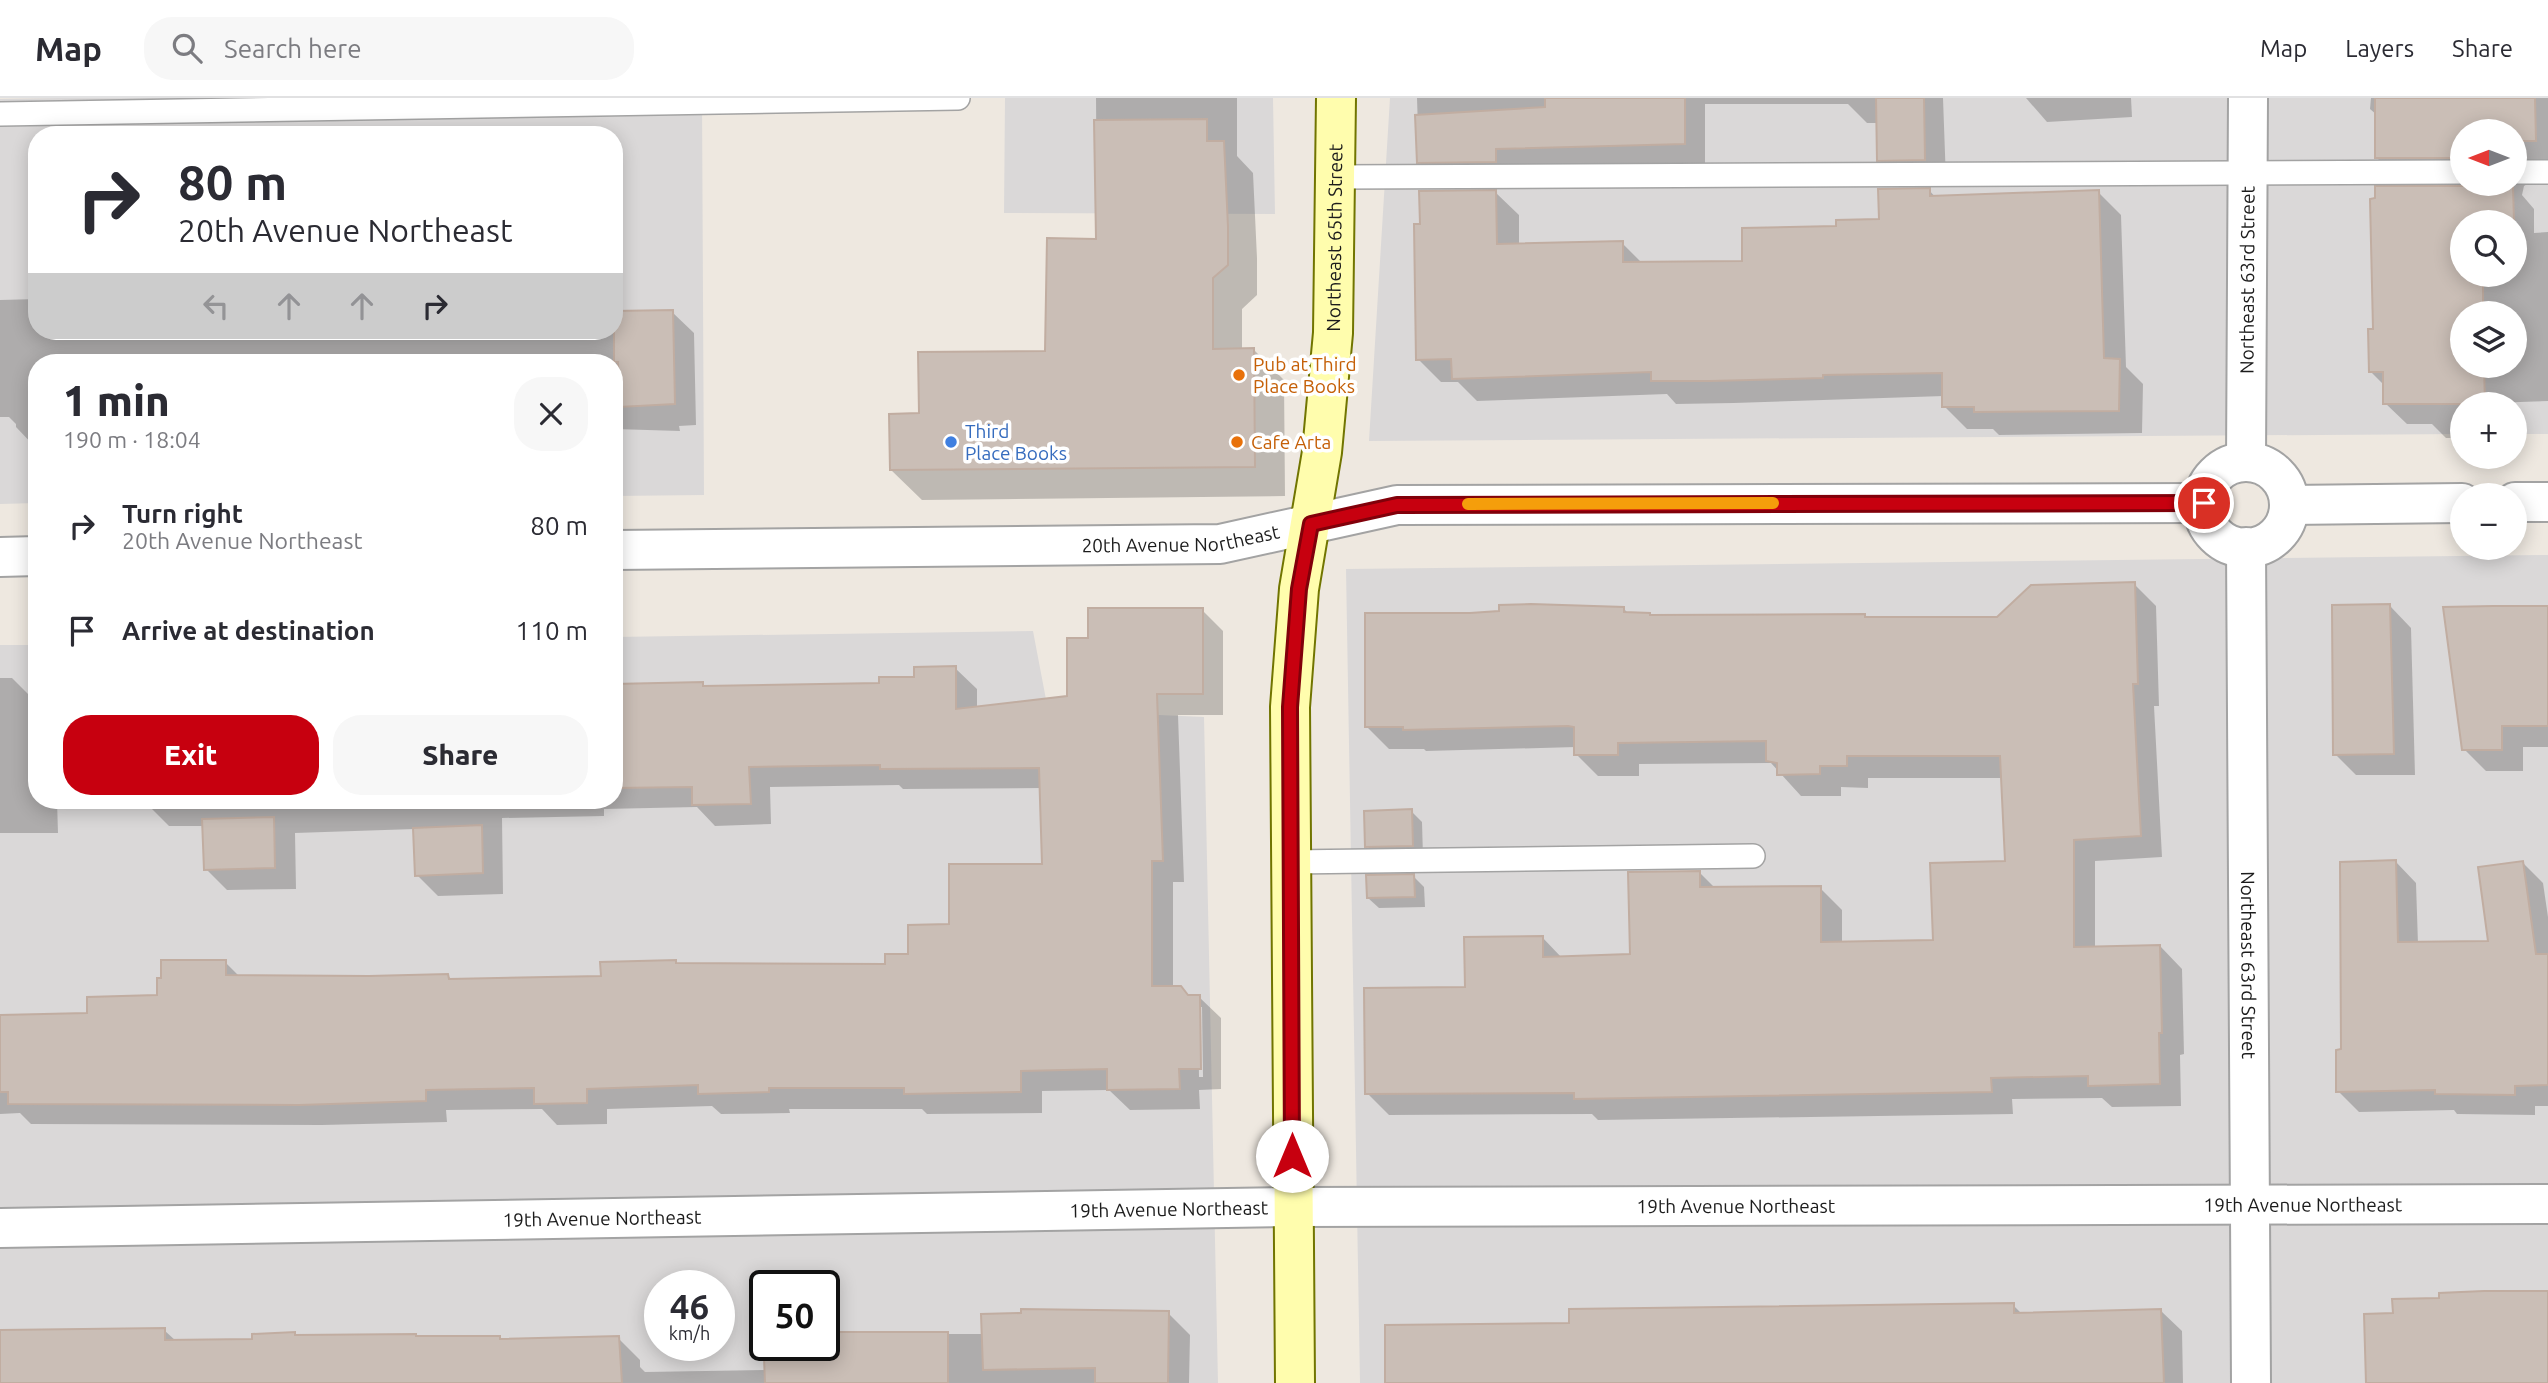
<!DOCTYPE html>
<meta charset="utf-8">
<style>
:root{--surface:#fff;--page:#f7f7f7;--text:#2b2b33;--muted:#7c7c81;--line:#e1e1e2;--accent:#c7000f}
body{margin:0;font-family:Ubuntu,sans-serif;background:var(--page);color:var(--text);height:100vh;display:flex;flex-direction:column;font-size:26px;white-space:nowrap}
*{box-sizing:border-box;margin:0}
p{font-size:23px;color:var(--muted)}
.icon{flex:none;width:38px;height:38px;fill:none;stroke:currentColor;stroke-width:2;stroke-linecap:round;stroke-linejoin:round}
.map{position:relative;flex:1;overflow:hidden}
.panel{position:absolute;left:28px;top:256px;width:595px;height:455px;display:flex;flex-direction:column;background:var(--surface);border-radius:28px;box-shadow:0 4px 18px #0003}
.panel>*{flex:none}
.hud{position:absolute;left:28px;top:28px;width:595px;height:214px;border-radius:28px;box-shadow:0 4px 18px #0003;background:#fff;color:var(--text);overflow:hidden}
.needle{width:46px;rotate:270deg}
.fabs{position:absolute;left:2450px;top:21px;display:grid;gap:14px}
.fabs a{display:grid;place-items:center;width:77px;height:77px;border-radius:50%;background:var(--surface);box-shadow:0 4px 18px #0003;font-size:35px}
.speed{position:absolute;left:644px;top:1172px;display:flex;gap:14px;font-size:35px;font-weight:700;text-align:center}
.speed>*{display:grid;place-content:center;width:91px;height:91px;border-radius:50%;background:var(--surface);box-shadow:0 4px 18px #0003;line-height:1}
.speed small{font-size:18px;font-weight:400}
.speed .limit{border:4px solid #111;border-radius:10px;background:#fff;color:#111}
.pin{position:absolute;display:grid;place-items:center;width:60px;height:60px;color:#fff;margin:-30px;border:4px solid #fff;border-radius:50%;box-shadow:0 2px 7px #0007}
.me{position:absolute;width:77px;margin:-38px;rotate:0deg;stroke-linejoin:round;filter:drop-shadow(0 0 5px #0008)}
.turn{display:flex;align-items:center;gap:24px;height:147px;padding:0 35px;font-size:32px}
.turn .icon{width:91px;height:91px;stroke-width:2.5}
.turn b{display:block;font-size:49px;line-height:60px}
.lanes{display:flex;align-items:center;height:66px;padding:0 35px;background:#0003;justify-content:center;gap:35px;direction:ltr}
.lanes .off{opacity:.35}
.round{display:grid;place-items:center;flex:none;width:74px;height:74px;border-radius:28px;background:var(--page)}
.summary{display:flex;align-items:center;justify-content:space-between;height:119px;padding:0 35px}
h1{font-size:42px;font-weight:800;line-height:52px}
.button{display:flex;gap:14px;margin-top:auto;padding:14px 35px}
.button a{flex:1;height:80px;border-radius:28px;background:var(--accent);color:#fff;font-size:28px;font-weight:800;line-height:80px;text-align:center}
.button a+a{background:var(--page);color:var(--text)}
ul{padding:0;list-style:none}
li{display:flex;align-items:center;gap:21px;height:105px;padding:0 35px}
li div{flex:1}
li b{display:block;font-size:26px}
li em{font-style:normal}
header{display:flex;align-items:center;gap:42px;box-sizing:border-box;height:98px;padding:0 35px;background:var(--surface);border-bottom:2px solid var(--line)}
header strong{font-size:33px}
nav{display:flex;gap:38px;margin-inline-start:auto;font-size:24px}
.search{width:490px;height:63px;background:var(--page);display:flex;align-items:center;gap:18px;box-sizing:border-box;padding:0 24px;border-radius:28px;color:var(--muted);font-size:26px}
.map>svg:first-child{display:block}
.residential{fill:#dad8d8;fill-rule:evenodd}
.shadow{fill:#0003;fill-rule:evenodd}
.building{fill:#cabeb6;stroke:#c1ada1;stroke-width:2}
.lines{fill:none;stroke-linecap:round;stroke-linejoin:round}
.service-casing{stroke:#a3a3a3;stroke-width:26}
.minor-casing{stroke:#a3a3a3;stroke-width:42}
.tertiary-casing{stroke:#a3a3a3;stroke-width:42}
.secondary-casing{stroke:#717500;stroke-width:42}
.service{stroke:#fff;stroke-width:23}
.minor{stroke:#fff;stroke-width:38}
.tertiary{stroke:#fff;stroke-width:38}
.secondary{stroke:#fffdad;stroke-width:38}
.route-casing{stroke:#81000a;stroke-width:18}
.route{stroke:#c7000f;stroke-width:12}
.slow{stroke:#f59e0b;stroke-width:12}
.food-dot{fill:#e8710a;stroke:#fff;stroke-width:2.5}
.shop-dot{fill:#3f7fe0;stroke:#fff;stroke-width:2.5}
.labels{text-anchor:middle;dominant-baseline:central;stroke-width:7;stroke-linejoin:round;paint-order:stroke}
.street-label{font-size:19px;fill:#1c1c1c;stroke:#fff}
.food-label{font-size:19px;fill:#c56008;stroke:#fff;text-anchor:start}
.shop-label{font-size:19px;fill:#366cbe;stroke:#fff;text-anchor:start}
</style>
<header>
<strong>Map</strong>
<div class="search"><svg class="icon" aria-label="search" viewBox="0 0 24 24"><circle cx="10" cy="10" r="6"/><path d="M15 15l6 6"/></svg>Search here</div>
<nav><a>Map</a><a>Layers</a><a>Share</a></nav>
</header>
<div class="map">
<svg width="2548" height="1285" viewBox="0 0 2548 1285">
<rect width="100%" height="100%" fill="#eee8e0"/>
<g class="residential">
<path d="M59,0H702L704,397L614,398V264H37V405L0,406V1ZM37,37H614V233H37Z"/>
<polygon points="1005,0 1273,0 1275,116 1004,115"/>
<path d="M1390,0H2548V336H2515V306H2462V336L1369,343ZM2462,33H2515V86H2462ZM2462,124H2515V177H2462ZM2462,215H2515V268H2462Z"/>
<polygon points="2548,457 2548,1285 1360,1285 1346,471"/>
<path d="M1033,533L1048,612L1204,619L1218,1285H0V547H37V702H614V539ZM660,1188H719V1248H660ZM765,1188H824V1248H765Z"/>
</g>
<g class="shadow">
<polygon points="1096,0 1237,0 1237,58 1253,75 1257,160 1257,197 1242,211 1242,252 1254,252 1284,282 1285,398 922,402 891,372 921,317 1047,254 1097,142"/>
<polygon points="1417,0 1943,0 1946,83 1900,83 1879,62 1878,25 1867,25 1848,6 1705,6 1705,66 1516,71 1440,85 1419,64"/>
<polygon points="2026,0 2131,0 2132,19 2047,24"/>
<path d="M2371,0H2548V66L2533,82L2524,88L2522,97L2534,111V135L2548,134V303L2462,306V340H2446L2432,326H2407L2385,305V288L2370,273L2375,232L2463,90L2470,86H2515V33H2462V81H2398L2377,60V17L2370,11ZM2462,124H2515V177H2462ZM2462,215H2515V268H2462Z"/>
<polygon points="1929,92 1936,100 2098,94 2121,117 2126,269 2143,286 2142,335 1999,337 1993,331 1967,331 1944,308 1944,298 1734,305 1676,306 1667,296 1477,303 1458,284 1441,284 1418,261 1422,128 1495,94 1519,117 1519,147 1622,145 1643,166 1744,165 1838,129 1881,123"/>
<polygon points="37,201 37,233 614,233 672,214 694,235 696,327 679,328 680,333 614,331 614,264 37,264 37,351 16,329 16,326 9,319 0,319 0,202"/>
<polygon points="2134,486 2156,508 2159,608 2154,608 2162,759 2095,763 2095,850 2160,848 2182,871 2184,956 2180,957 2181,1008 2112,1009 2102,1000 2012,1001 2013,1016 1598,1022 1592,1016 1389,1017 1367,995 1467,891 1542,839 1562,860 1631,858 1699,774 1716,791 1820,790 1842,812 1842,846 1935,844 2007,765 2003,680 1868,680 1868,690 1841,689 1841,698 1801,698 1771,665 1639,666 1639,678 1598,678 1576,656 1576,649 1426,653 1424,651 1389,651 1367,629 1470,516 1623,510 1629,516 1650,517 1652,519 1864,518 1867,520 1998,520"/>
<polygon points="2390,508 2411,530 2415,677 2356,677 2335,656"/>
<polygon points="2548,509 2548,649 2523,649 2523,673 2486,673 2464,651"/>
<path d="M1202,512L1223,533V617H1178L1184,784H1173V890L1189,899H1199L1221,920V991L1199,992L1200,1011L1130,1012L1109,992L1042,993V1015L927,1016L922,1011H789L790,1015L721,1016L712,1008L607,1011V1026L557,1027L542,1011L446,1012L447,1024L322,1027L31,1026L20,1015L0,1016V919L88,917L158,899L225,864L240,879L448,878L453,883L603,880L675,864L678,867H887L910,857L1044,768L1042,690L903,691L899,687L770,689L771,726L715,728L697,709L604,711V718L502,720L503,796L438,798L417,777L415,731L295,735L296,791L227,792L206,771L204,728H169L148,707V702H614V586L625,588L702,586L706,590L880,587L916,581L955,570L977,591V610L1069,600L1089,541ZM1198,909H1202L1203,979H1199Z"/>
<polygon points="0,580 12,580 32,600 37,601 37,702 57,702 58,735 0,735"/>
<polygon points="1411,713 1422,724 1423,759 1378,759 1367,748"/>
<polygon points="2396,764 2416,785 2418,846 2490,845 2523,765 2543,785 2548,819 2548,1008 2535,1008 2535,1017 2457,1016 2454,1012 2359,1014 2338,993 2343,953"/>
<polygon points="1413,778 1424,789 1425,809 1379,810 1368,800"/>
<polygon points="2013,1207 2023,1217 2161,1213 2182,1233 2183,1285 1386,1285 1571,1227"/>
<polygon points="1168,1215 1190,1237 1189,1285 0,1285 0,1234 164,1232 176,1243 254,1242 294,1236 297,1239 416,1237 418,1240 499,1240 502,1242 618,1240 640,1262 640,1269 645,1274 766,1272 765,1248 824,1248 834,1236 983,1236"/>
</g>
<g class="building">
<polygon points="1545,0 1685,0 1685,46 1496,51 1496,64 1417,65 1415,17 1545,9"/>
<polygon points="1876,0 1924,0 1925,62 1877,63"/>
<polygon points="2375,0 2535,0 2536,43 2515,43 2515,33 2462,33 2462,60 2375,60"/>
<polygon points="1207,21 1207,43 1224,43 1228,129 1228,167 1213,180 1213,251 1254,250 1255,369 890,372 889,316 919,315 918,254 1045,253 1047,140 1096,141 1094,22"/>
<polygon points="2469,86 2513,88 2514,124 2462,124 2462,177 2483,177 2483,215 2462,215 2462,268 2484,268 2485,306 2383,306 2383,274 2369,274 2368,231 2373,231 2370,101 2375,100 2375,88 2462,88"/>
<polygon points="1930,90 1930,98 2099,92 2104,260 2120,261 2119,313 1974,314 1974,309 1942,309 1942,275 1823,277 1823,280 1710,283 1651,283 1651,274 1452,281 1451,261 1416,262 1414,126 1420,126 1419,93 1496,92 1497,146 1623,143 1623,164 1742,163 1742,130 1836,128 1836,122 1879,121 1878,91"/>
<polygon points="673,212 675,306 619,309 618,264 614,264 614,213"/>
<polygon points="2135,484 2138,586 2133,586 2141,738 2074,742 2074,849 2160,847 2162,935 2159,935 2160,986 2088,988 2088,978 1991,980 1992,994 1574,1001 1574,995 1365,996 1364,890 1465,889 1464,839 1543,838 1543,859 1630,856 1628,774 1700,773 1700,789 1821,788 1821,844 1933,842 1930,765 2005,763 2000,658 1847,658 1847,668 1820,668 1820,676 1777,677 1777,665 1766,663 1766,643 1618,645 1618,657 1574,657 1574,629 1568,628 1403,632 1403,629 1365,629 1365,515 1470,515 1499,513 1499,507 1531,506 1624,509 1624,514 1650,515 1650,517 1865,516 1865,519 1997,519 2031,487"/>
<polygon points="2390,506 2394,656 2333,657 2332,507"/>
<polygon points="2493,508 2548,508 2548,628 2502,628 2502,652 2462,652 2443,509"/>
<polygon points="1088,510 1203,510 1203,596 1157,596 1163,763 1152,763 1152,888 1181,888 1188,897 1200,897 1201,971 1179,971 1180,991 1107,992 1107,971 1021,973 1021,994 904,996 904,990 769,990 769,994 698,996 698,987 587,991 587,1005 534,1006 534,990 426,992 426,1003 299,1007 8,1006 8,994 0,994 0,917 87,915 87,899 157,897 157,880 161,880 161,862 226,862 226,877 369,878 448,876 449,881 601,878 600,864 676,862 676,865 885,866 885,856 908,856 908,827 949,826 949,766 1042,766 1039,670 880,671 880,667 749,669 751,706 692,707 692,689 614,690 614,586 703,584 703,588 879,585 879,579 914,579 914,569 956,568 956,611 1067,598 1067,540 1088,540"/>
<polygon points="1412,711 1413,748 1365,749 1364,713"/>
<polygon points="274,719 275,770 204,772 202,721"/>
<polygon points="482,727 483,775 415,778 413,730"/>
<polygon points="2396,762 2398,844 2488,843 2478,769 2523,763 2536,856 2548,856 2548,987 2515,988 2515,997 2435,996 2435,992 2336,994 2336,952 2341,951 2340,764"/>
<polygon points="1414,776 1415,799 1367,800 1366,777"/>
<polygon points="2484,1193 2548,1193 2548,1285 2366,1285 2364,1216 2393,1215 2392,1201 2439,1200 2439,1195"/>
<polygon points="2014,1205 2014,1215 2161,1211 2164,1285 1385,1285 1385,1227 1569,1225 1569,1211"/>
<polygon points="1021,1211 1169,1213 1168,1285 1095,1285 1095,1270 983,1272 981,1216 1021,1215"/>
<polygon points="165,1230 165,1242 252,1241 252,1236 295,1234 295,1237 416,1236 416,1238 500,1238 500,1241 619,1238 622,1285 0,1285 0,1232"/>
<polygon points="833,1231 833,1234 948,1234 948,1285 765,1285 763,1234 765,1234 765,1248 824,1248 824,1232"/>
</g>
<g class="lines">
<g class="service-casing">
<g id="service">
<polyline points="0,16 958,0"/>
<polyline points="2515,74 2548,74"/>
<polyline points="1335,79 2462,74"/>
<polyline points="1290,764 1753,758"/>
</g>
</g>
<g class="minor-casing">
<g id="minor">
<path id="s1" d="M2246,364L2248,0"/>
<circle cx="2246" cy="407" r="43"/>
<polyline points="2515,404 2548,404"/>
<polyline points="2289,407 2462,405"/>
<polyline points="1311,426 1397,407 2204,405"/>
<path id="s2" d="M2246,449L2251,1285"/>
<path id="s3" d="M0,1130L1292,1109L2548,1106"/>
</g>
</g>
<g class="tertiary-casing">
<g id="tertiary">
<path id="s4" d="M614,452L1220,446L1311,426"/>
<polyline points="0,459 37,458"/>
</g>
</g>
<g class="secondary-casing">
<g id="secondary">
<path id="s5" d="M1295,1285L1290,609L1299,491L1322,354L1333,235L1336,0"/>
</g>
</g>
<use href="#service" class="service"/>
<use href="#minor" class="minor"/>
<use href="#tertiary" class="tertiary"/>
<use href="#secondary" class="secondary"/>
</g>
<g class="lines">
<g class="route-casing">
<polyline id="route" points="1292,1058 1290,609 1299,491 1311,426 1397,407 2204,405"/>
</g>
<use href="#route" class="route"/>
<polyline class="slow" points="1468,406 1773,405"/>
</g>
<g class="food-dot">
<circle cx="1239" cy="277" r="7"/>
<circle cx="1237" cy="344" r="7"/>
</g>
<circle class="shop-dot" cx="951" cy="344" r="7"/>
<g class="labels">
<g class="street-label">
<text stroke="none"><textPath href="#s5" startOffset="1148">Northeast 65th Street</textPath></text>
<text stroke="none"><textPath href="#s1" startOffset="182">Northeast 63rd Street</textPath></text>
<text stroke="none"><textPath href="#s4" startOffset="567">20th Avenue Northeast</textPath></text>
<text stroke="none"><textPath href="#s2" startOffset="418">Northeast 63rd Street</textPath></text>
<text stroke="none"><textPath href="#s3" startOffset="2303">19th Avenue Northeast</textPath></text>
<text stroke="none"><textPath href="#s3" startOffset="1736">19th Avenue Northeast</textPath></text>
<text stroke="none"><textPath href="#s3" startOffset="1169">19th Avenue Northeast</textPath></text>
<text stroke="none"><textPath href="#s3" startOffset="602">19th Avenue Northeast</textPath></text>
</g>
<g class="food-label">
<text x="1253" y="266">Pub at Third<tspan x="1253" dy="22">Place Books</tspan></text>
<text x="1251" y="344">Cafe Arta</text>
</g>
<g class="shop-label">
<text x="965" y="333">Third<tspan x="965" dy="22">Place Books</tspan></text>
</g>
</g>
</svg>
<div class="fabs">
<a><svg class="needle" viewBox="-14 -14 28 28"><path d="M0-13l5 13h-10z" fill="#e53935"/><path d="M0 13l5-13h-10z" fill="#7c7c81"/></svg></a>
<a><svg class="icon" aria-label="search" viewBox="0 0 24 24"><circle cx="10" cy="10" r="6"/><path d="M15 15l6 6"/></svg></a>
<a><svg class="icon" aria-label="layers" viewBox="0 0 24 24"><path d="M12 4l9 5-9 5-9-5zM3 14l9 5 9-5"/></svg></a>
<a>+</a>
<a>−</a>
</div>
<div class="speed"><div>46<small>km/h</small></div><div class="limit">50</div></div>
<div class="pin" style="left:2204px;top:405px;background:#d93025"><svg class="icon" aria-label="arrive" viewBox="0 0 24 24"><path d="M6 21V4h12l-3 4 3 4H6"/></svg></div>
<svg class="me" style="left:1292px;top:1058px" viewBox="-20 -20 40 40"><circle r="19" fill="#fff"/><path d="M0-13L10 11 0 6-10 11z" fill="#c7000f"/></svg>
<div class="hud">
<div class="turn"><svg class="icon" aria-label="right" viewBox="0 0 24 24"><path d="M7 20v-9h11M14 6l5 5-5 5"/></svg><div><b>80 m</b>20th Avenue Northeast</div></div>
<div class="lanes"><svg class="icon off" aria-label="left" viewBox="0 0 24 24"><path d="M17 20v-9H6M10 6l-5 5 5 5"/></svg><svg class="icon off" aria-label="ahead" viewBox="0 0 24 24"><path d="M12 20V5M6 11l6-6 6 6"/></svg><svg class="icon off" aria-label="ahead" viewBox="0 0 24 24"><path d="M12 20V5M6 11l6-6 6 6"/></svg><svg class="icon" aria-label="right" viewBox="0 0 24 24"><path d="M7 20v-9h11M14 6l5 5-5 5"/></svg></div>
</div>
<section class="panel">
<div class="summary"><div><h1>1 min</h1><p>190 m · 18:04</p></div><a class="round"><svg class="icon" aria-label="close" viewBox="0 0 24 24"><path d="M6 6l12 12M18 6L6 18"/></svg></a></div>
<ul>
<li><svg class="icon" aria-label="right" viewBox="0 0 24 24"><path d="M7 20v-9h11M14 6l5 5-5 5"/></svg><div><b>Turn right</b><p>20th Avenue Northeast</p></div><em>80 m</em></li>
<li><svg class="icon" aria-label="arrive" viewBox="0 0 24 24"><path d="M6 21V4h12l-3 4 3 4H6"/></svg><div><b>Arrive at destination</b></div><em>110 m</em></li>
</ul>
<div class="button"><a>Exit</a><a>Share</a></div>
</section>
</div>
